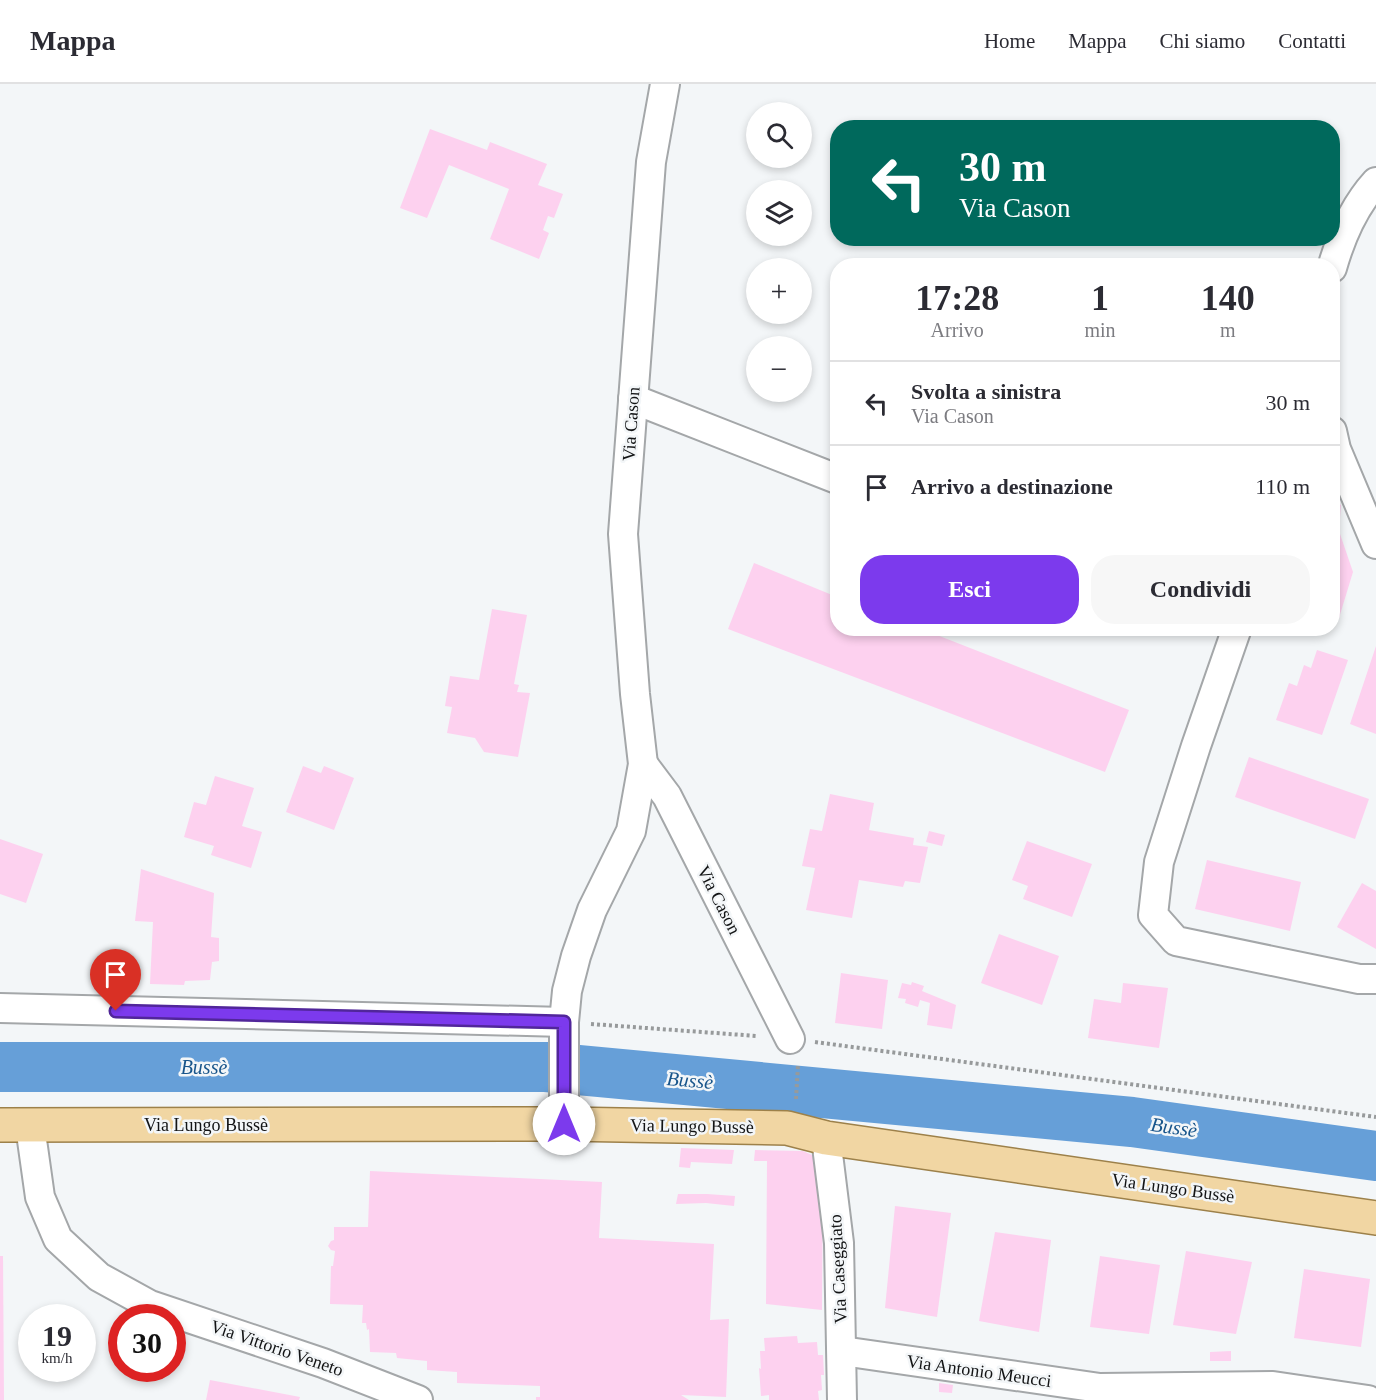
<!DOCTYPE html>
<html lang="it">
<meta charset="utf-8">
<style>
:root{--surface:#fff;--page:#f7f7f7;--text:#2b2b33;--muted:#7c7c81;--line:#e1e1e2;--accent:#7c3aed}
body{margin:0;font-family:"Times New Roman",serif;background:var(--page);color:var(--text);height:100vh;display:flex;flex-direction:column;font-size:22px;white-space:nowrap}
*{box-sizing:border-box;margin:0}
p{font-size:20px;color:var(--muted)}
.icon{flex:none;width:33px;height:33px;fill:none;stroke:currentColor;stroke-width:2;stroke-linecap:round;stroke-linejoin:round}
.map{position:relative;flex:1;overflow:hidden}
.panel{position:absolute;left:830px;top:174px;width:510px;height:378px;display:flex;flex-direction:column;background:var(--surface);border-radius:24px;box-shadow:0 3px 9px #0003}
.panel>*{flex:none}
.top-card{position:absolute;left:830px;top:36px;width:510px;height:126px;border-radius:24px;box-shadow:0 3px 9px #0003;background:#00695c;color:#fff;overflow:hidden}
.fabs{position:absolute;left:746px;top:18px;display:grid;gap:12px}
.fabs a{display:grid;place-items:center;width:66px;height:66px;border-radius:50%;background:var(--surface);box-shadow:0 3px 9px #0003;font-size:30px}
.speed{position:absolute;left:18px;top:1220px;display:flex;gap:12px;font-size:30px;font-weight:700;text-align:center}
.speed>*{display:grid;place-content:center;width:78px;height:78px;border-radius:50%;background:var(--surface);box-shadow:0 3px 9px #0003;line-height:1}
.speed small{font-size:15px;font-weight:400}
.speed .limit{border:9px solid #d22;background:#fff;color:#111}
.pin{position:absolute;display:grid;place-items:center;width:51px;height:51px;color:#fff;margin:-62px -26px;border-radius:50% 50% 50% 0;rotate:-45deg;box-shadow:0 0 6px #0007}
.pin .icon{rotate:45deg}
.me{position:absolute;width:66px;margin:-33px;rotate:0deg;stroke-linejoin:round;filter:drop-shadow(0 0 4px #0008)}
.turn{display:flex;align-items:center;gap:21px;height:126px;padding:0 30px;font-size:27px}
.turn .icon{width:78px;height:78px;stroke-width:2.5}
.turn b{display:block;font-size:42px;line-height:51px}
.eta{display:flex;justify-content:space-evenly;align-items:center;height:102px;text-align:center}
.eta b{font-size:36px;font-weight:700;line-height:42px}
.button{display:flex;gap:12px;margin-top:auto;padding:12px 30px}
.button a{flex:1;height:69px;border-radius:24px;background:var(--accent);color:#fff;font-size:24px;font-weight:700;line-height:69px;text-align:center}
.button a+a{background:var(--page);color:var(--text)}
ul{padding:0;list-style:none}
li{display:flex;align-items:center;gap:18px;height:84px;padding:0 30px;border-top:2px solid var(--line)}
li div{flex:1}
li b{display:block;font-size:22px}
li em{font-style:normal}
header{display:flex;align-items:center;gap:36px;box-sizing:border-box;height:84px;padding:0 30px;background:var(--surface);border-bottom:2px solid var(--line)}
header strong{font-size:28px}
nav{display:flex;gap:33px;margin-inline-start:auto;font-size:21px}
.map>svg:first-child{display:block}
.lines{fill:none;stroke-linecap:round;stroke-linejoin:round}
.river{stroke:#669fd8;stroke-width:50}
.building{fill:#fdd1ef}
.minor-casing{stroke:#a4a7a9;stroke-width:32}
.major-casing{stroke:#9d814a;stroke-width:36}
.path{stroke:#979a9b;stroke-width:4;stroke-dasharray:3 3;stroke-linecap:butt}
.minor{stroke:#fff;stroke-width:28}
.major{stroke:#f1d6a3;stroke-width:33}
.route-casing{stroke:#51269a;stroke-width:15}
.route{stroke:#7c3aed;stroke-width:10}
.labels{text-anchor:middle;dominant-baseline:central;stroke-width:5;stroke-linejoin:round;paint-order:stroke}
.street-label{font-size:18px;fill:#131415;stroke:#f3f6f8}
.water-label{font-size:20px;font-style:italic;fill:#18558b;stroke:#f3f6f8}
</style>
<header>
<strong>Mappa</strong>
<nav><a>Home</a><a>Mappa</a><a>Chi siamo</a><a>Contatti</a></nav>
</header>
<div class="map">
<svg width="1376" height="1316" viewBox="0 0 1376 1316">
<rect width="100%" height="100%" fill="#f3f6f8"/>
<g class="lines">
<polyline class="river" points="0,983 546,983 1132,1038 1376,1072"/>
</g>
<g class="building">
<polygon points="430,45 487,66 490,58 547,80 538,101 563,110 554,134 548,132 543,146 549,149 539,175 490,155 509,105 449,81 427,134 400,124"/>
<polygon points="1332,417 1341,421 1339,447 1353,488 1339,534 1332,532"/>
<polygon points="754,479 837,513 837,544 919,544 1129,626 1105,688 728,545"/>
<polygon points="492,525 527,531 514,600 519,601 517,608 530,609 518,673 484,668 475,654 447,649 452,623 445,622 450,592 479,596"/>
<polygon points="1376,562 1376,650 1350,640"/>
<polygon points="1317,566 1348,576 1322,651 1276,636 1289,599 1297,602 1304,581 1311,584"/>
<polygon points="1249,673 1369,715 1355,755 1235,713"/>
<polygon points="303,682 321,689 324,682 354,694 334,746 286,728"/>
<polygon points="215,692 254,704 242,742 262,748 251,784 211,771 214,762 184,753 194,718 206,721"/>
<polygon points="830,710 874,719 869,746 914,754 913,761 928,763 920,799 905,797 903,803 859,796 852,834 806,826 815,784 802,782 810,745 822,747"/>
<polygon points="929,747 945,751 942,762 926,758"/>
<polygon points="0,755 43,770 26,819 0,810"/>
<polygon points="1027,757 1092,780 1072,833 1023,815 1028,802 1012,796"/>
<polygon points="1207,776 1301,798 1290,847 1195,825"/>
<polygon points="141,785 214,809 211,853 219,854 219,877 212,878 210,896 185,897 184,901 150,900 153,838 135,837"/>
<polygon points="1362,799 1376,807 1376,865 1337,843"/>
<polygon points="999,850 1059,872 1042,921 981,899"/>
<polygon points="841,889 888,896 882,945 835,939"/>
<polygon points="912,898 924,902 922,907 956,921 952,945 927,941 930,919 920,916 918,923 905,919 906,915 898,914 902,899 911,901"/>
<polygon points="1123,899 1168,904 1159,964 1088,954 1094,915 1121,919"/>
<polygon points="681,1064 734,1066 732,1080 691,1078 690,1084 679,1083"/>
<polygon points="755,1066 803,1067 812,1071 823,1085 822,1226 766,1220 767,1077 754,1077"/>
<polygon points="370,1087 602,1098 599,1154 714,1160 710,1236 729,1235 726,1313 681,1311 689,1316 536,1316 536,1313 540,1313 540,1302 457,1299 457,1288 427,1286 427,1277 397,1274 396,1269 370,1268 369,1245 367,1246 366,1239 362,1239 363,1221 330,1220 331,1182 333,1182 335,1167 331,1166 328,1162 331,1157 334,1156 334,1143 368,1143"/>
<polygon points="678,1110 707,1110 735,1112 734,1122 706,1119 676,1120"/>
<polygon points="895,1122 951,1129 937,1233 885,1224"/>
<polygon points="995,1148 1051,1156 1039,1248 979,1237"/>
<polygon points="1186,1167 1252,1178 1236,1250 1173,1241"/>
<polygon points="0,1172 3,1172 4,1316 0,1316"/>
<polygon points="1100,1172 1160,1181 1149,1250 1090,1243"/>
<polygon points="1304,1185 1370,1195 1361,1263 1294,1254"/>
<polygon points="797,1252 798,1259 817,1258 818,1271 823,1271 824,1291 821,1291 822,1306 818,1307 819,1316 769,1316 769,1311 761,1312 759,1284 761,1285 760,1267 765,1267 764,1254"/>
<polygon points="1231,1267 1231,1277 1210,1277 1210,1268"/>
<polygon points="210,1296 300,1313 299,1316 206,1316"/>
<polygon points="939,1299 953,1301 952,1309 939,1308"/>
</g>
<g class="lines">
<g class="minor-casing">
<g id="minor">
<path d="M1332,184C1341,152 1354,122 1376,98"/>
<polyline points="633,315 837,395"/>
<polyline points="1332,347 1336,365 1376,460"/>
<polyline points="1237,544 1196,662 1159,778 1153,831 1176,857 1359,895 1376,895"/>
<polyline points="643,680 667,712 790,955"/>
<polyline points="0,924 564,938"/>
<polyline points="564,1040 564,938 567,907 576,872 592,826 631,747 643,680 635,610 623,450 651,78 665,0"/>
<polyline points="30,1042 40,1113 58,1155 99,1193 150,1221 323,1279 418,1316"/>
<polyline points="826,1054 839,1159 842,1316"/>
<polyline points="842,1267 1100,1304 1273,1302 1368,1316"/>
</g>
</g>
<g class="major-casing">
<polyline id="major" points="0,1041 564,1040 787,1044 826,1054 1376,1134"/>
</g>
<g class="path">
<polyline points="591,940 757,952"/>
<polyline points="815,958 1376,1033"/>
<polyline points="796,1015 798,981"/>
</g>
<use href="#minor" class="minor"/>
<use href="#major" class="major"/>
</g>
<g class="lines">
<g class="route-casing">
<polyline id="route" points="116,927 564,938 564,1040"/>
</g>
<use href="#route" class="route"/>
</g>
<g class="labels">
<g class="street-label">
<text transform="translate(631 340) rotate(-86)">Via Cason</text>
<text transform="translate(719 816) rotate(63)">Via Cason</text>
<text x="206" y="1041">Via Lungo Bussè</text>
<text transform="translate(692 1042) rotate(1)">Via Lungo Bussè</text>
<text transform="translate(1173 1104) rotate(8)">Via Lungo Bussè</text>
<text transform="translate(838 1185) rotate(-93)">Via Caseggiato</text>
<text transform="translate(277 1264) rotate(19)">Via Vittorio Veneto</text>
<text transform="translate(979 1287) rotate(8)">Via Antonio Meucci</text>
</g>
<g class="water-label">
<text x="204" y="983">Bussè</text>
<text transform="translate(690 996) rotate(5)">Bussè</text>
<text transform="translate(1174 1043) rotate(8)">Bussè</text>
</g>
</g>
</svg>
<div class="fabs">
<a><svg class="icon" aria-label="search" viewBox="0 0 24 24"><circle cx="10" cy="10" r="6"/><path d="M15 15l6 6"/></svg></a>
<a><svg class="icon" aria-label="layers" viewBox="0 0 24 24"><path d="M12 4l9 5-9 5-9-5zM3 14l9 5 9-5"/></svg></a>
<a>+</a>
<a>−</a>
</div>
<div class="speed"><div>19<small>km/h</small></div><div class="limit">30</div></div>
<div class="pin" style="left:116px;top:927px;background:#d93025"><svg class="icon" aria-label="arrive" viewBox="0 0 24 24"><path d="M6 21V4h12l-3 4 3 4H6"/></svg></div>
<svg class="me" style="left:564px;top:1040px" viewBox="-20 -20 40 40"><circle r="19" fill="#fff"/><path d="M0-13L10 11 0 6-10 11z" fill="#7c3aed"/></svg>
<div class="top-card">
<div class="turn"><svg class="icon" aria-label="left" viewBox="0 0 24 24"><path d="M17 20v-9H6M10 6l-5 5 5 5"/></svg><div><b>30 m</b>Via Cason</div></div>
</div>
<section class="panel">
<div class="eta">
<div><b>17:28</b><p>Arrivo</p></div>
<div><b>1</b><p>min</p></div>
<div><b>140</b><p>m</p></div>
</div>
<ul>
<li><svg class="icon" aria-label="left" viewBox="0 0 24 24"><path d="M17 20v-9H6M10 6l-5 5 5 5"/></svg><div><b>Svolta a sinistra</b><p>Via Cason</p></div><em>30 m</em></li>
<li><svg class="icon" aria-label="arrive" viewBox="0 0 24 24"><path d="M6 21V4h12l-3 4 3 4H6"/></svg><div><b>Arrivo a destinazione</b></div><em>110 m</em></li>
</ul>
<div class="button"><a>Esci</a><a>Condividi</a></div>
</section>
</div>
